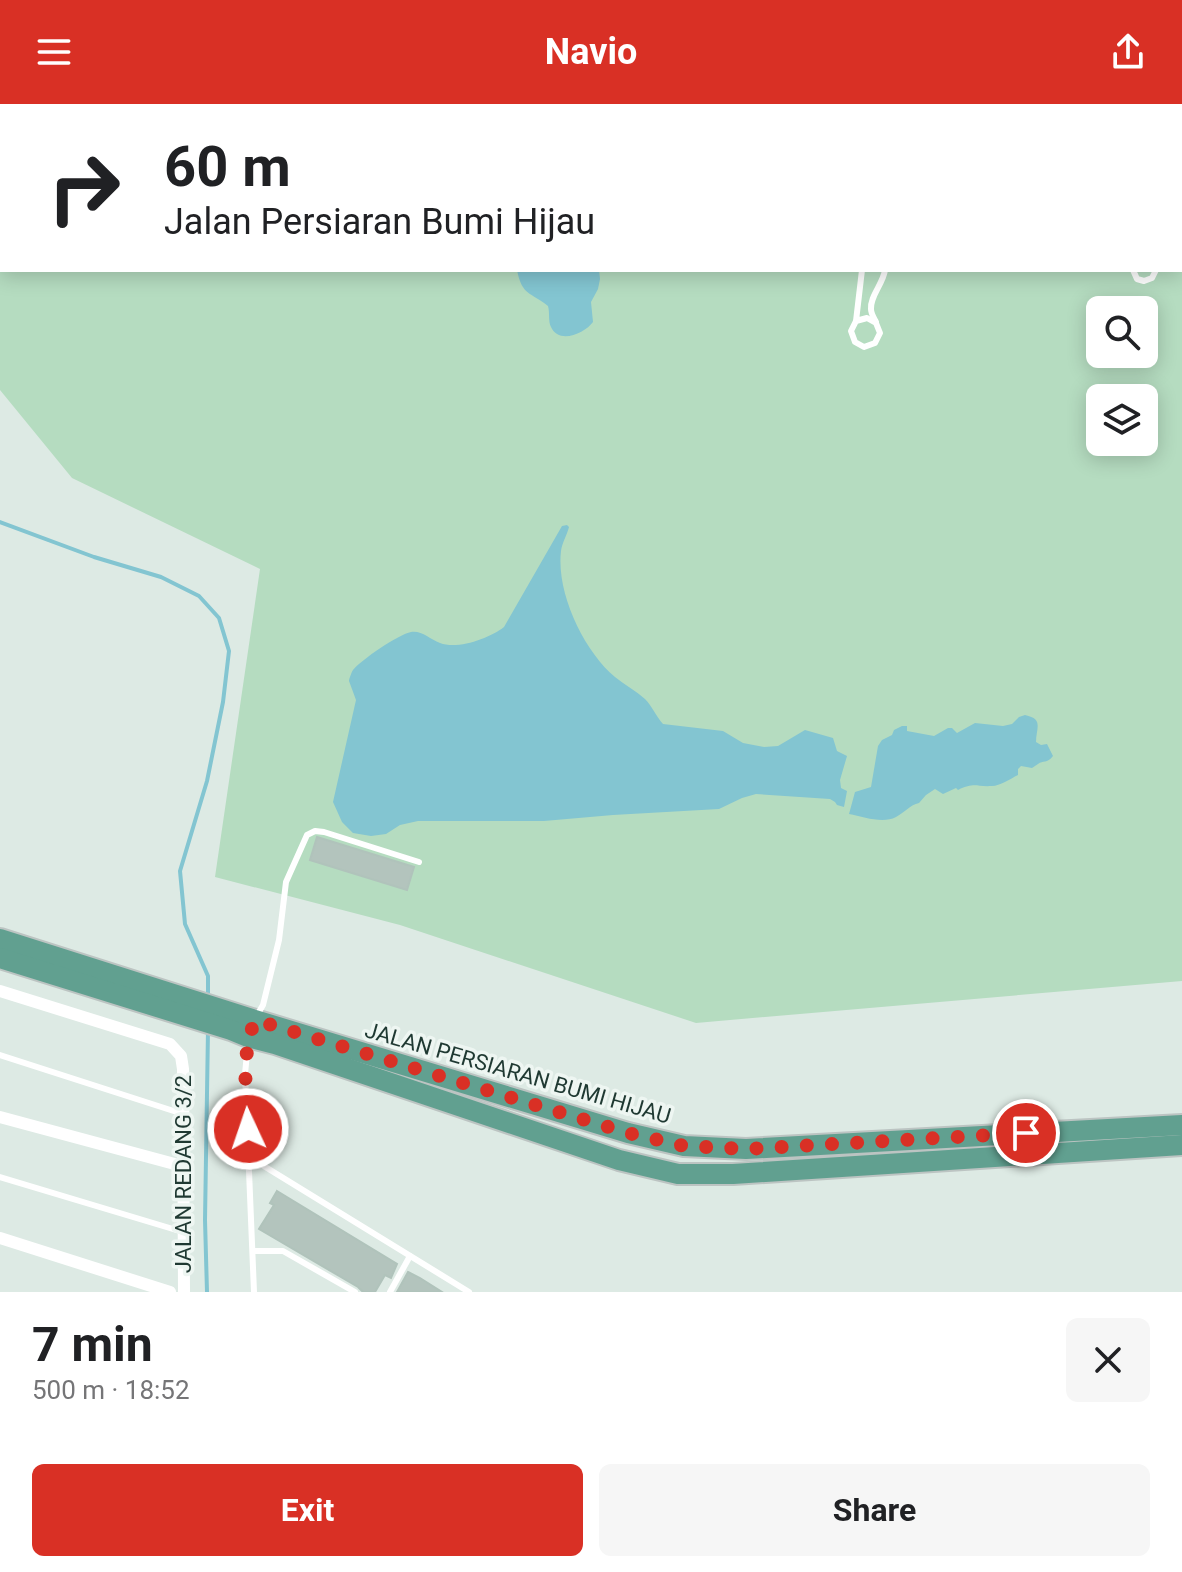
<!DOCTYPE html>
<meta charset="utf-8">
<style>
:root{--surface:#fff;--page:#f6f6f6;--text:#202124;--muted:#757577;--accent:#d93025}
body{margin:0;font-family:Roboto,sans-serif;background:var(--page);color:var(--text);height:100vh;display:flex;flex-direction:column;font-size:30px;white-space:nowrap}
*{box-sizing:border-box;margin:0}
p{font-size:26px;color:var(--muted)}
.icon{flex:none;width:44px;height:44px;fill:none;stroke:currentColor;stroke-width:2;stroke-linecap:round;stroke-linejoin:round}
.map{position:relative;height:1188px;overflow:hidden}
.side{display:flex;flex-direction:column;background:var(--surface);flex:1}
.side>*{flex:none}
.banner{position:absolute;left:0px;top:0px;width:1182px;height:168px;box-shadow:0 4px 20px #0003;background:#fff;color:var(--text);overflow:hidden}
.controls{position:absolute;left:1086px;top:192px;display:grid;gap:16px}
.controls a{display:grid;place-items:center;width:72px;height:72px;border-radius:12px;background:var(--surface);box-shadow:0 4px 20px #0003;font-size:40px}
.pin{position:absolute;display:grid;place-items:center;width:68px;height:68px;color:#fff;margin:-34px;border:4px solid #fff;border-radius:50%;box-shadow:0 2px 8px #0007}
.me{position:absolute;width:88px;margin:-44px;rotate:357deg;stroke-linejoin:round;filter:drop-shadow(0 0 6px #0008)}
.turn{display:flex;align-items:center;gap:28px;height:168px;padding:0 32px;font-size:36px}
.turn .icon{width:104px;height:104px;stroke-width:2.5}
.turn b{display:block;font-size:56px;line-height:68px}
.round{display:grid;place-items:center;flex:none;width:84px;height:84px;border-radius:12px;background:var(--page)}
.headline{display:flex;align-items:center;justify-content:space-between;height:136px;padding:0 32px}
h1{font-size:48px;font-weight:700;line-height:60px}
.cta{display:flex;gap:16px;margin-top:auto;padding:16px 32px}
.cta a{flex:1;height:92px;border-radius:12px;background:var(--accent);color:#fff;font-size:32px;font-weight:700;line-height:92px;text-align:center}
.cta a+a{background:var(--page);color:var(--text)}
header{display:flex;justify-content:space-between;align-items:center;height:104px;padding:0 32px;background:var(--accent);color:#fff;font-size:36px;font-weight:700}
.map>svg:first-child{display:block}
.green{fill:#b5dcc0;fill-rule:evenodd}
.water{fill:#83c5d1}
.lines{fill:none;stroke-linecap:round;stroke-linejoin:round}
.stream{stroke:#83c5d1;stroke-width:4}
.building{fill:#b3c4bd;stroke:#b0c3bb;stroke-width:2}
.primary-casing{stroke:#bcc4c2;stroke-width:24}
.path{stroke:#7dae9f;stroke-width:2;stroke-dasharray:4 6;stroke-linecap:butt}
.service{stroke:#fff;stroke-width:6}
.minor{stroke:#fff;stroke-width:12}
.primary{stroke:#61a090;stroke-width:20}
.route{stroke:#d93025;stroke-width:14;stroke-dasharray:0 25.2}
.labels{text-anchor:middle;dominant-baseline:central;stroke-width:7;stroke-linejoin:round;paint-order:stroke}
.street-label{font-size:22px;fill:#1f3932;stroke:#eef6f2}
</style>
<header><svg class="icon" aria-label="menu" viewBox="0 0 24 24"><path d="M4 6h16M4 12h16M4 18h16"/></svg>Navio<svg class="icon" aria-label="share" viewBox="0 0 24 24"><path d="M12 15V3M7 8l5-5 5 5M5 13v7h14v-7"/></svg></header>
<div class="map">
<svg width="1182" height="1188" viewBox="0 0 1182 1188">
<rect width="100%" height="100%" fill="#ddeae4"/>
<path class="green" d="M0,0H1120L1132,2H2V166H1180V10H1182V877L696,919L400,821L215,773L260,465L72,374L0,286ZM1100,206H1144V250H1100ZM1100,294H1144V338H1100Z"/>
<g class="water">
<path d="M517,166H599L600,175L598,185L591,198L593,218C585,229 559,241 551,223C548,217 550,209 548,202C531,188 522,192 517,166Z"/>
<path d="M567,421L569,423C567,431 562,439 561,447C556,489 584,547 615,573C625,581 636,587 645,595C652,602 656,612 663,620L723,627L743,639L764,643L778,642L805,626L833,634L837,647L847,652L840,676L841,684L847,687L844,703L837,701L835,698L830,695L756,690L742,694L719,705L613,711L544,717H418L400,721L386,730L371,732L353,729L342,718L333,698L356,596L349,577C349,575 352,567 353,566C361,556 399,530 411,528C421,526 430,535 440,539C458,546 490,534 504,523L562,422Z"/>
<path d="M1025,611C1044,615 1036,624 1036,638L1041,641L1047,640L1053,652C1047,660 1043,656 1038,660C1036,661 1034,663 1032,664L1021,662L1018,665V671C1010,675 1000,682 992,682C975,683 975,678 958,686L956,684L943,690L935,685L926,691L919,699C910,701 905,708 896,713C883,720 864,713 849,710L855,688L871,683L878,642L882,636L892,631L894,626L902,622H907V627L934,632L948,624H952L957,629L975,619L1003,622L1012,620L1019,613Z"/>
</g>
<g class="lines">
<g class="stream">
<polyline points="0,418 94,453 161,473 199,492 219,514 229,547 223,598 207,677 180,767 185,820 208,872 208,894"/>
<polyline points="207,1188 205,1116 208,926"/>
</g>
</g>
<g class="building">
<polygon points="317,733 414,763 407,786 310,756"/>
<polygon points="277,1087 397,1160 391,1174 385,1171 375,1188 363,1188 358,1183 259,1125 274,1101 270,1099"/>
<polygon points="408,1168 420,1174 442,1188 397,1188"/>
</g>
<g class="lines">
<g class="primary-casing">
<g id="primary">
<polyline points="0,835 255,916 628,1029 684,1042 746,1045 1182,1021"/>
<polyline points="0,854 231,926 248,933 275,940 619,1056 678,1070 733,1070 1182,1041"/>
</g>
</g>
<g class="path">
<polyline points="739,2 740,0"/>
<polyline points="958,2 959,0"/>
</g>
<g class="service">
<polyline points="765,2 766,0"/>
<polyline points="842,2 847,2"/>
<polyline points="1180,54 1182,58"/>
<polyline points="1180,71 1182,71"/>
<polyline points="1133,166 1137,175 1144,177 1152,174 1156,166"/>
<polyline points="856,217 867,214 876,219 880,229 875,239 864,243 855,238 851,227 856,217 862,166"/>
<path d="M876,218C874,214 871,210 871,205C870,192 883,180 885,166"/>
<polyline points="256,913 263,901 279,836 286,778 307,731 315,727 324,728 419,758"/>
<polyline points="248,939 245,970 254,1188"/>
<polyline points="0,951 183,1010"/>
<polyline points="249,1053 469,1188"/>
<polyline points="0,1073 183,1128"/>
<polyline points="253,1147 283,1147 355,1188"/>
<polyline points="390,1188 410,1152"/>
</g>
<g class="minor">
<polyline points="0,887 170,940 181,952 183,965 184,1188"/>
<polyline points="0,1013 182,1062"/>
<polyline points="0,1134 170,1188"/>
</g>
<use href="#primary" class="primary"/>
</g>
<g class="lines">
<path class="route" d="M248,1025C246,988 241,951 255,916L628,1029L684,1042L746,1045L1026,1029"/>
</g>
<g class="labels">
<g class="street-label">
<text transform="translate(518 969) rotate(16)">JALAN PERSIARAN BUMI HIJAU</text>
<text transform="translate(183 1070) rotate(-90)">JALAN REDANG 3/2</text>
</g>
</g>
</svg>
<div class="controls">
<a><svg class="icon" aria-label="search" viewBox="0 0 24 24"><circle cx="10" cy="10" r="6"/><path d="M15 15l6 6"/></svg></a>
<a><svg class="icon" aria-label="layers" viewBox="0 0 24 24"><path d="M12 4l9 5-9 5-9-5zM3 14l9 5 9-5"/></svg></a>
</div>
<div class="pin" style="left:1026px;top:1029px;background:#d93025"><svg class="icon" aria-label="arrive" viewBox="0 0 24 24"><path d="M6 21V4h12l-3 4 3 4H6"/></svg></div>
<svg class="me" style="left:248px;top:1025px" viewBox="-20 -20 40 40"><circle r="17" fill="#d93025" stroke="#fff" stroke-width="3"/><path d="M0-11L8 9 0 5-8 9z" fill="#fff"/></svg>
<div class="banner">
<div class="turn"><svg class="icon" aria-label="right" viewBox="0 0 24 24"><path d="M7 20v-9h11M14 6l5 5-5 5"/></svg><div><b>60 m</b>Jalan Persiaran Bumi Hijau</div></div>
</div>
</div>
<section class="side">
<div class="headline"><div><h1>7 min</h1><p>500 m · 18:52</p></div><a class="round"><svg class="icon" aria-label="close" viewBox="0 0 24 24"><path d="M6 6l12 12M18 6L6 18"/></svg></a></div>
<div class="cta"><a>Exit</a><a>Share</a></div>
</section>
